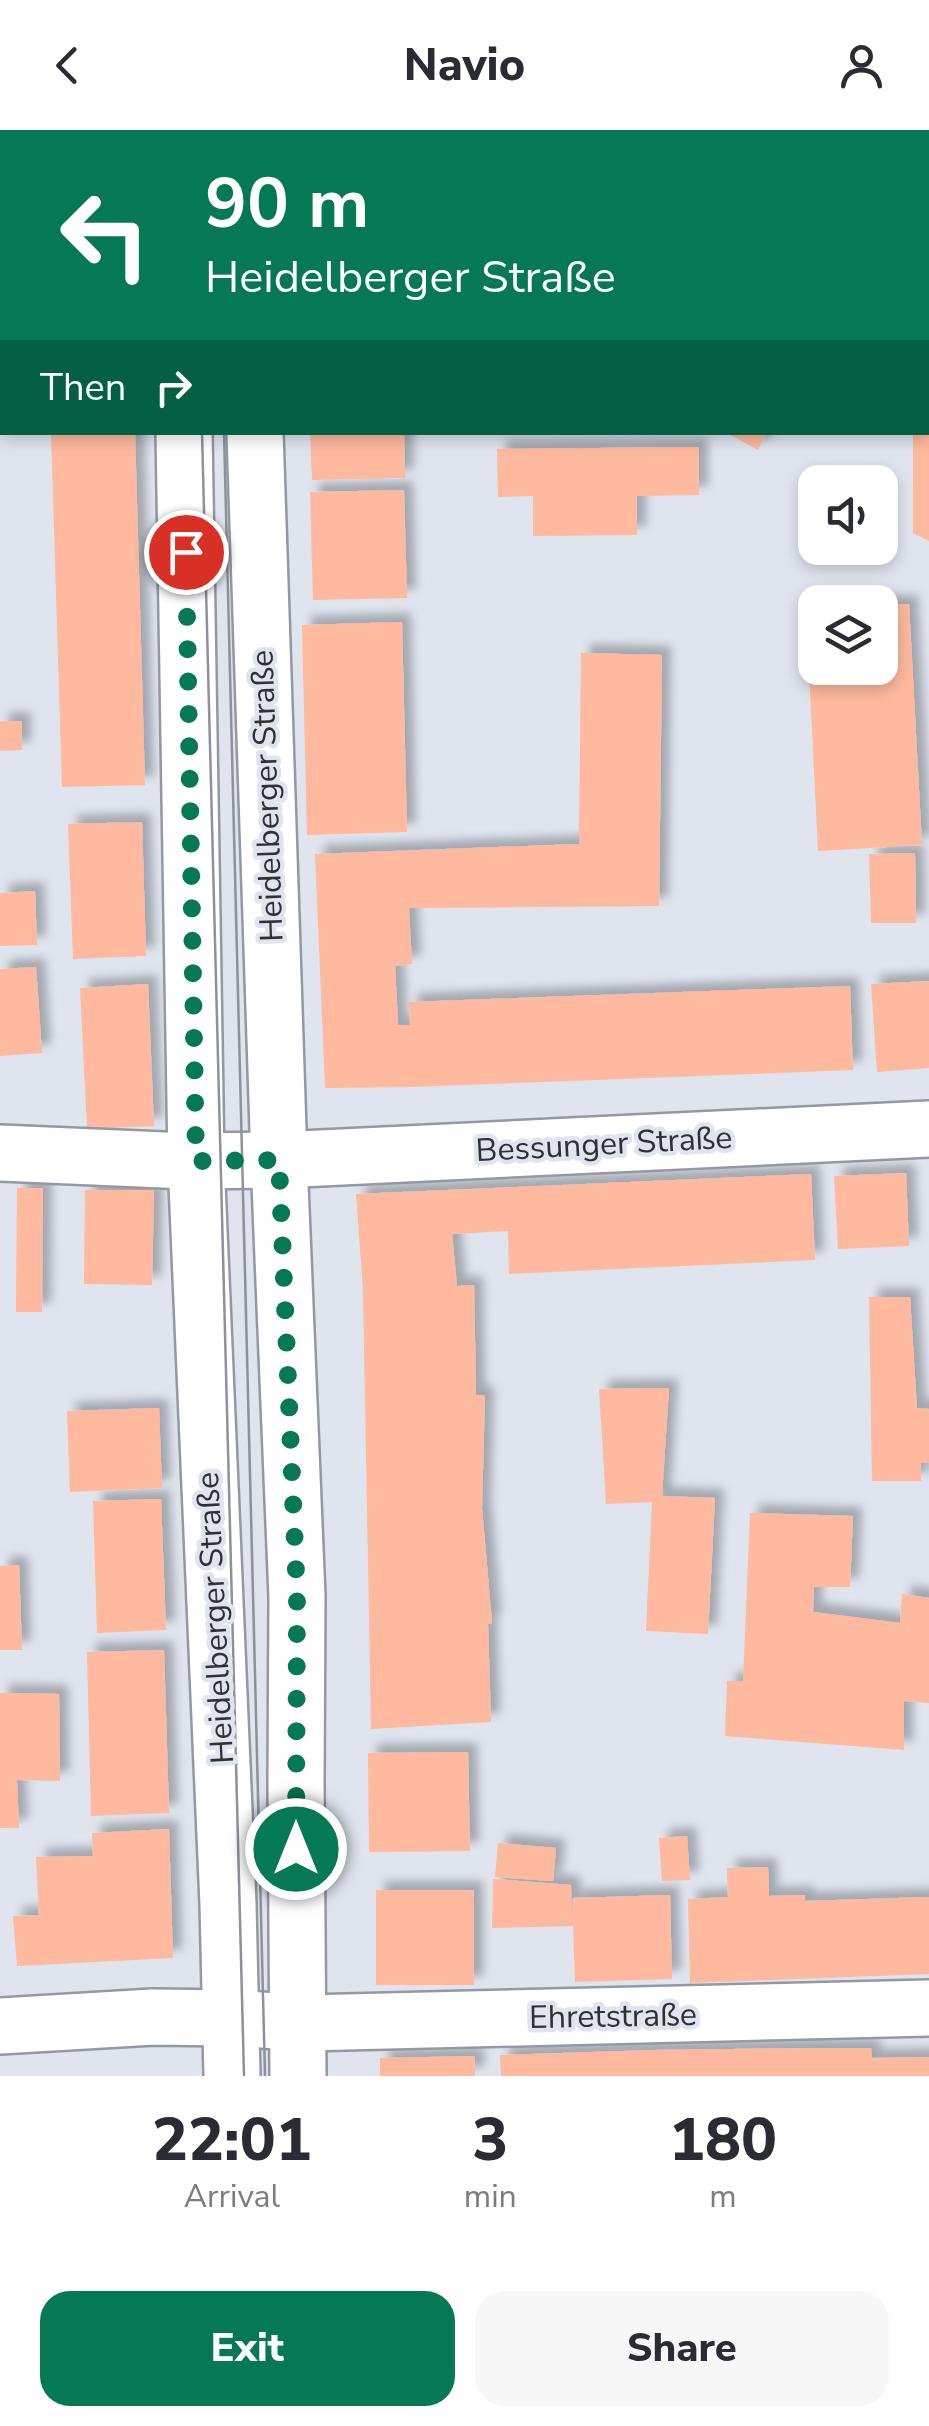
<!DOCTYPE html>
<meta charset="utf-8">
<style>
:root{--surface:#fff;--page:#f7f7f7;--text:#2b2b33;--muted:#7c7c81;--accent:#057954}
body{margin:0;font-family:"Nunito Sans",sans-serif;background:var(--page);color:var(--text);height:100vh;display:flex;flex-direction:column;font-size:38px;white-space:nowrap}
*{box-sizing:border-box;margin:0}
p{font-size:32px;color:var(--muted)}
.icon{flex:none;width:55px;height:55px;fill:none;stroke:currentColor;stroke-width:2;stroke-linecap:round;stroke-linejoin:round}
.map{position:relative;height:1946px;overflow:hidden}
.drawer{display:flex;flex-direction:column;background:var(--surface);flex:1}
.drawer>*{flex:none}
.top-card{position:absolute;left:0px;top:0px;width:930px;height:305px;box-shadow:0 5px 15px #0003;background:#057954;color:#fff;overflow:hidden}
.fabs{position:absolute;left:798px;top:335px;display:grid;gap:20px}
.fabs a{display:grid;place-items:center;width:100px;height:100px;border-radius:20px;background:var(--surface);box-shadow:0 5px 15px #0003;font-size:50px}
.pin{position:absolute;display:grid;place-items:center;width:85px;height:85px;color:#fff;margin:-42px;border:5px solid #fff;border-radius:50%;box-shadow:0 2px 10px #0007}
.me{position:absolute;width:110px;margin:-55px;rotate:0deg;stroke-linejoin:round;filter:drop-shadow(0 0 8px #0008)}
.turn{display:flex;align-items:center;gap:35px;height:210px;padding:0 40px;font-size:45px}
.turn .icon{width:130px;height:130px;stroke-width:2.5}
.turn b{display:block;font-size:70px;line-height:85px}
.then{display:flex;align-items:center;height:95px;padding:0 40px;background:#0003;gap:20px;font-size:38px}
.eta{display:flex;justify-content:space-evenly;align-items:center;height:170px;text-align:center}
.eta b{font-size:60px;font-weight:800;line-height:70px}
.action{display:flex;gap:20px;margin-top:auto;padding:20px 40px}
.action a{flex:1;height:115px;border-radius:30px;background:var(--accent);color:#fff;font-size:40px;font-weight:800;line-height:115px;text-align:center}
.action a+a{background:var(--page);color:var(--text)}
header{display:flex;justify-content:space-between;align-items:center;height:130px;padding:0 40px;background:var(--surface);font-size:45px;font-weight:800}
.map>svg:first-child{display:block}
.building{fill:#feb99e;filter:url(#shadow)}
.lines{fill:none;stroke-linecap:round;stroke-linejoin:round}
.street-casing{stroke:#9398a2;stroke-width:60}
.secondary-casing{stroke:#9398a2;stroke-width:60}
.street{stroke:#fff;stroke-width:55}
.secondary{stroke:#fff;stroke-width:55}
.tram{stroke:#8e9199;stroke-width:2.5}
.route{stroke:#057954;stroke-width:18;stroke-dasharray:0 32.4}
.labels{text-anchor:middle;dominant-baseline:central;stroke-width:9;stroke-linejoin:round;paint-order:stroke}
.street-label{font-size:32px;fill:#2e3034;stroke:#dfe4ef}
</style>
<header><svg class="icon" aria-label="back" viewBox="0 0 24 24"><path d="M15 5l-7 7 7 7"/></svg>Navio<svg class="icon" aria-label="person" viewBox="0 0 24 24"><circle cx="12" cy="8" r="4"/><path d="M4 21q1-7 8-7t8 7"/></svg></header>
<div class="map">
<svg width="929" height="1946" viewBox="0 0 929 1946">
<defs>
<filter id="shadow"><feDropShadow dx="9" dy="-9" stdDeviation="5" flood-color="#0004"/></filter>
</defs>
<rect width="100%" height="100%" fill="#dfe4ef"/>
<g class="building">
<polygon points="51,302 135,302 145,655 62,657"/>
<polygon points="310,302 404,302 405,348 312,350"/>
<polygon points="725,302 767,302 758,320"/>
<polygon points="913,302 929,302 929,411 913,403"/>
<polygon points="699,317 699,365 637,366 637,405 533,406 533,366 498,367 497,319"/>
<polygon points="404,360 407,468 313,470 310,362"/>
<polygon points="909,474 922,715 818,721 806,479 815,479 815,538 880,538 880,475"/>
<polygon points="402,492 407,702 307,705 302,495"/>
<polygon points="581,523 662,525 659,776 409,778 412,834 395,836 398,895 410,895 409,872 850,856 853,940 412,957 325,958 315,724 579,714"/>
<polygon points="0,591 22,591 22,620 0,621"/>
<polygon points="142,692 146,826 73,829 68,694"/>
<polygon points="915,723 916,793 871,793 869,724"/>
<polygon points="35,761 37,815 0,816 0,763"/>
<polygon points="36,837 42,923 0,926 0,839"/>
<polygon points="929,851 929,938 877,942 871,854"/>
<polygon points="148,854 154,996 87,999 80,858"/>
<polygon points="906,1043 909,1116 838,1119 834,1046"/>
<polygon points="811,1044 815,1130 509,1144 508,1101 452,1104 457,1156 474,1155 476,1265 485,1265 482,1378 492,1493 488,1494 491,1592 371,1599 363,1160 356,1064"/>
<polygon points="17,1058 43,1058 42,1182 16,1182"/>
<polygon points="85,1060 154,1060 152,1155 84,1154"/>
<polygon points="869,1167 910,1167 917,1278 929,1279 929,1333 921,1333 921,1351 872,1351"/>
<polygon points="669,1258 662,1366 715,1368 708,1504 646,1501 652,1372 606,1374 599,1259"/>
<polygon points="159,1278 162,1358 70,1362 67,1281"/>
<polygon points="161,1369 166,1500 97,1503 93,1371"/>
<polygon points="750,1383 853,1386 850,1457 814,1457 813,1482 900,1493 902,1464 929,1468 929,1573 904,1571 904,1620 725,1606 727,1551 743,1551"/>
<polygon points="19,1435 22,1520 0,1520 0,1436"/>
<polygon points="164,1520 169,1683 91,1686 87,1522"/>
<polygon points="0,1563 59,1564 60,1651 17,1650 19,1698 0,1698"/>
<polygon points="468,1622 470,1721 369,1722 368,1623"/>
<polygon points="169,1699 173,1828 17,1836 13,1786 39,1785 36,1727 93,1726 92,1703"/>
<polygon points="687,1706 690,1750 662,1751 659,1708"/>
<polygon points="498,1713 556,1718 553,1751 495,1747"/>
<polygon points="768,1737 769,1766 805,1765 805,1771 929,1767 929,1844 690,1853 688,1769 728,1767 727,1738"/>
<polygon points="493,1749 571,1755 572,1791 573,1768 670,1765 672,1849 575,1852 573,1796 492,1798"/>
<rect x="376" y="1760" width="98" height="95"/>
<polygon points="812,1918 871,1918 872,1928 929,1927 929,1946 501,1946 500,1925 654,1920"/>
<polygon points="475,1926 475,1946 380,1946 380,1928"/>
</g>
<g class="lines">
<g class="street-casing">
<g id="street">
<polyline points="662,0 929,2"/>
<polyline points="0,1023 187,1031 279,1030 929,999"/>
<polyline points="0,1896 153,1887 231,1888 305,1893 929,1878"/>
</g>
</g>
<g class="secondary-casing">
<g id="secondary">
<polyline points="179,0 179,2"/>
<polyline points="245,0 245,2"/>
<polyline points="184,302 196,1031 228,1774 232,1946"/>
<polyline points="255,302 279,1030 297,1467 296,1650 298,1946"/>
</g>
</g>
<use href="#street" class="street"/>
<use href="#secondary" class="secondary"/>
<g class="tram">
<polyline points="195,0 195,2"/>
<polyline points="217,0 217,2"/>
<polyline points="202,302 244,1946"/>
<polyline points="224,302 265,1946"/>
</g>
</g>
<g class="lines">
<polyline class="route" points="186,422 196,1031 279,1030 297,1466 296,1719"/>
</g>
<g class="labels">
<g class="street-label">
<text transform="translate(267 666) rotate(-92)">Heidelberger Straße</text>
<text transform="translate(604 1014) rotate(-3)">Bessunger Straße</text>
<text transform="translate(215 1488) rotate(-93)">Heidelberger Straße</text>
<text transform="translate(613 1886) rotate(-1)">Ehretstraße</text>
</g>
</g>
</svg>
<div class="fabs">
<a><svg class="icon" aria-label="sound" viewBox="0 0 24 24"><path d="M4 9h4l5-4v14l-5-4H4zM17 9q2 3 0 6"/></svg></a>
<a><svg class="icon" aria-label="layers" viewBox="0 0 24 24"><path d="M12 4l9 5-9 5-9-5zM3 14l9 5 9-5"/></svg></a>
</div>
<div class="pin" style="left:186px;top:422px;background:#d93025"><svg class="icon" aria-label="arrive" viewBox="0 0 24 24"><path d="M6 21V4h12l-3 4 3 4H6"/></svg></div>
<svg class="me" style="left:296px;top:1719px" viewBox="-20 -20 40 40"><circle r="17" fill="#057954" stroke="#fff" stroke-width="3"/><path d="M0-11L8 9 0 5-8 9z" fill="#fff"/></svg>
<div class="top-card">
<div class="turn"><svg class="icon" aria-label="left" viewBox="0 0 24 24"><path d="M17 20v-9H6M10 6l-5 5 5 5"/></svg><div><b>90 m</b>Heidelberger Straße</div></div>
<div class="then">Then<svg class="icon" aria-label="right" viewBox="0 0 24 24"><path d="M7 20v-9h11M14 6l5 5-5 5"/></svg></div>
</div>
</div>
<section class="drawer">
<div class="eta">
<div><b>22:01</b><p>Arrival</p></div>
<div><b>3</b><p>min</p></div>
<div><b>180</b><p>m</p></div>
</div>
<div class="action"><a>Exit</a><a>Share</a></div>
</section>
